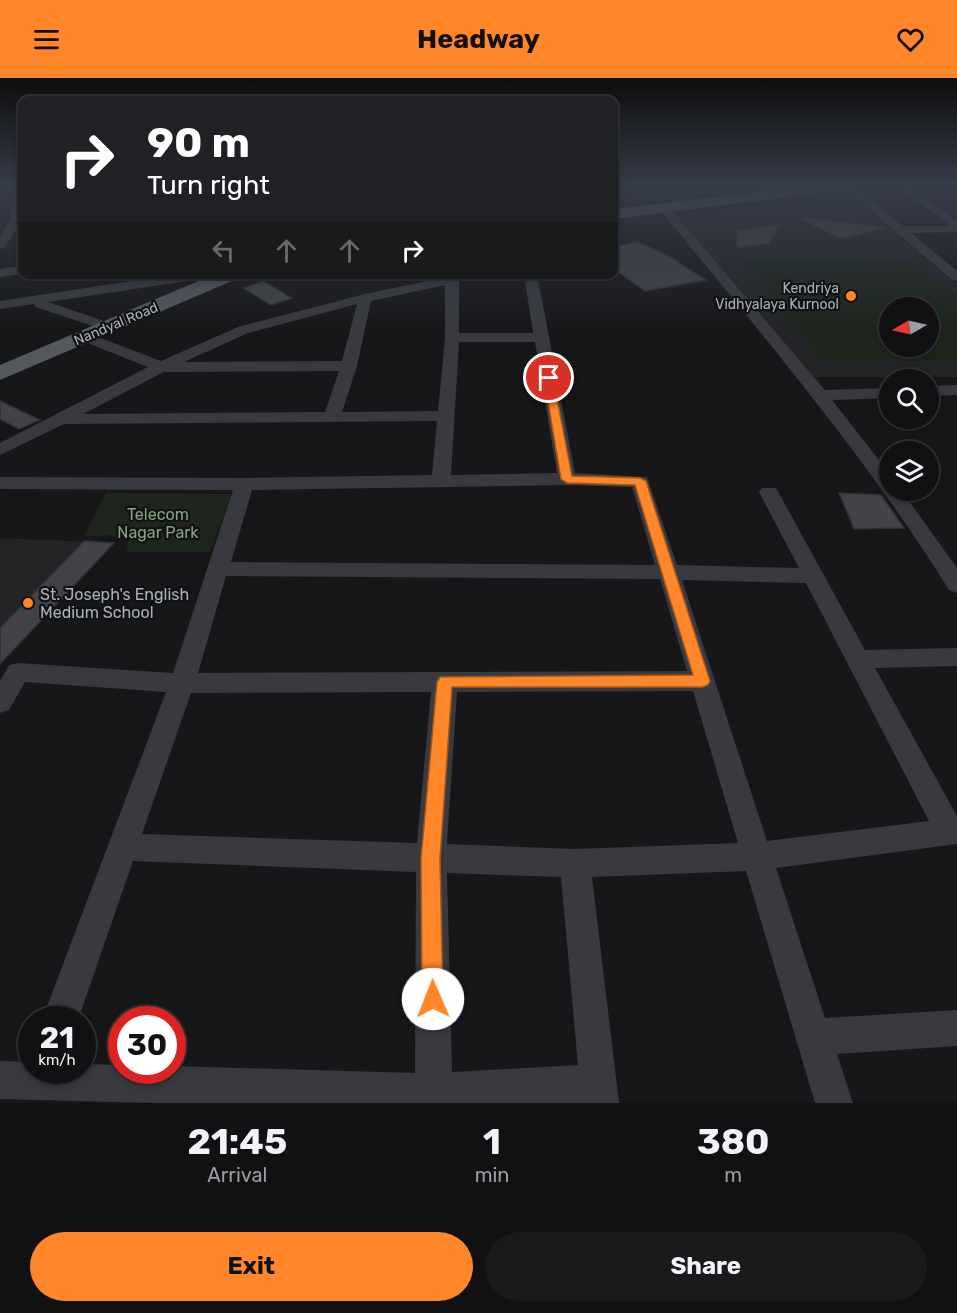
<!DOCTYPE html>
<style>
:root{--surface:#111113;--page:#1a1a1c;--text:#f1f3f6;--muted:#9c9da0;--line:#303133;--accent:#ff8729}
body{margin:0;font-family:Rubik,sans-serif;background:var(--page);color:var(--text);height:100vh;display:flex;flex-direction:column;font-size:22px;white-space:nowrap}
*{box-sizing:border-box;margin:0}
p{font-size:20px;color:var(--muted)}
.icon{flex:none;width:33px;height:33px;fill:none;stroke:currentColor;stroke-width:2;stroke-linecap:round;stroke-linejoin:round}
.map{position:relative;height:1025px;overflow:hidden}
.sheet{display:flex;flex-direction:column;background:var(--surface);flex:1}
.sheet>*{flex:none}
.banner{position:absolute;left:18px;top:18px;width:600px;height:183px;border-radius:12px;box-shadow:0 3px 9px #0003,0 0 0 2px var(--line);background:#202124;color:#fff;overflow:hidden}
.needle{width:39px;rotate:261deg}
.buttons{position:absolute;left:879px;top:219px;display:grid;gap:12px}
.buttons a{display:grid;place-items:center;width:60px;height:60px;border-radius:50%;background:var(--surface);box-shadow:0 3px 9px #0003,0 0 0 2px var(--line);font-size:30px}
.speed{position:absolute;left:18px;top:928px;display:flex;gap:12px;font-size:30px;font-weight:700;text-align:center}
.speed>*{display:grid;place-content:center;width:78px;height:78px;border-radius:50%;background:var(--surface);box-shadow:0 3px 9px #0003,0 0 0 2px var(--line);line-height:1}
.speed small{font-size:15px;font-weight:400}
.speed .limit{border:9px solid #d22;background:#fff;color:#111}
.pin{position:absolute;display:grid;place-items:center;width:51px;height:51px;color:#fff;margin:-26px;border:3px solid #fff;border-radius:50%;box-shadow:0 2px 6px #0007}
.me{position:absolute;width:66px;margin:-33px;rotate:359deg;stroke-linejoin:round;filter:drop-shadow(0 0 4px #0008)}
.turn{display:flex;align-items:center;gap:21px;height:126px;padding:0 30px;font-size:27px}
.turn .icon{width:78px;height:78px;stroke-width:2.5}
.turn b{display:block;font-size:42px;line-height:51px}
.lanes{display:flex;align-items:center;height:57px;padding:0 30px;background:#0003;justify-content:center;gap:30px;direction:ltr}
.lanes .off{opacity:.35}
.eta{display:flex;justify-content:space-evenly;align-items:center;height:102px;text-align:center}
.eta b{font-size:36px;font-weight:700;line-height:42px}
.primary-button{display:flex;gap:12px;margin-top:auto;padding:12px 30px}
.primary-button a{flex:1;height:69px;border-radius:36px;background:var(--accent);color:#111;font-size:24px;font-weight:700;line-height:69px;text-align:center}
.primary-button a+a{background:var(--page);color:var(--text)}
header{display:flex;justify-content:space-between;align-items:center;height:78px;padding:0 30px;background:var(--accent);color:#111;font-size:27px;font-weight:700}
.map>svg:first-child{display:block}
.built{fill:#232426;fill-rule:evenodd}
.green{fill:#1d251c;fill-rule:evenodd}
.building{fill:#414346;stroke:#313235;stroke-width:1.5}
.lines{fill:none;stroke-linecap:round;stroke-linejoin:round}
.minor{fill:#383a3f;fill-rule:evenodd}
.primary{fill:#53585e;fill-rule:evenodd}
.route{fill:#ff8729;stroke:#a6581b;stroke-width:1.5}
.poi-dot{fill:#ff8729;stroke:#121214;stroke-width:2}
.labels{text-anchor:middle;dominant-baseline:central;stroke-width:4.5;stroke-linejoin:round;paint-order:stroke}
.far-poi-label{font-size:14px;fill:#a8b2ba;stroke:#121214;text-anchor:end}
.far-street-label{font-size:14px;fill:#a8b2ba;stroke:#121214}
.park-label{font-size:16px;fill:#84a67e;stroke:#121214}
.poi-label{font-size:16px;fill:#a8b2ba;stroke:#121214;text-anchor:start}
</style>
<header><svg class="icon" aria-label="menu" viewBox="0 0 24 24"><path d="M4 6h16M4 12h16M4 18h16"/></svg>Headway<svg class="icon" aria-label="heart" viewBox="0 0 24 24"><path d="M12 20l-8-8c-3-5 5-10 8-4 3-6 11-1 8 4z"/></svg></header>
<div class="map">
<svg width="957" height="1025" viewBox="0 0 957 1025">
<rect width="100%" height="100%" fill="#171719"/>
<g class="built">
<path d="M849,116L957,207V299H814L677,138ZM890,230H928V268H890Z"/>
<polygon points="0,460 114,465 0,586"/>
</g>
<g class="green">
<path d="M742,181L915,184L957,218V283H841L824,285ZM890,230H928V268H890Z"/>
<polygon points="106,415 232,416 210,474 127,474 128,457 84,458"/>
</g>
<g class="building">
<polygon points="801,139 884,149 884,150 841,161 800,141"/>
<polygon points="780,147 769,165 737,170 737,152"/>
<polygon points="637,164 667,177 706,202 645,213 620,195 614,196 614,169"/>
<polygon points="263,203 292,220 271,227 243,210"/>
<polygon points="0,323 40,342 19,351 0,341"/>
<polygon points="839,415 881,417 904,450 854,451"/>
<polygon points="84,463 114,465 0,586 0,550"/>
</g>
<g class="lines">
<g class="minor">
<polygon points="16,108 22,108 22,142 4,170 0,171 0,158 10,142"/>
<polygon points="762,108 773,108 782,116 773,118"/>
<polygon points="842,108 853,108 903,148 951,148 896,108 907,108 957,142 957,154 911,155 957,193 957,203 952,202"/>
<path d="M666,129L670,130L825,312L890,310V320L832,322L890,396V412H901L957,490V515L949,512C866,378 762,257 662,134V130Z"/>
<polygon points="22,188 22,196 0,199 0,191"/>
<polygon points="178,196 213,196 207,200 48,224 104,243 106,246 104,249 99,250 36,229 34,226 0,231 0,223"/>
<path d="M524,196H537L575,395L647,399L677,487L799,490L759,414L762,410H776L865,572L957,570V588L875,590L957,738V766L776,790L825,940L957,932V968L837,976L853,1025H815L746,793L592,799L619,1025H153L0,1021V983L32,984V993H82V986L122,987V993H172V988L415,995L416,794L133,783L78,942H42L166,614L25,604L9,632L0,635V603L9,587L18,585L173,595L233,412L0,411V399L244,400L432,397L437,343L64,346L0,377V365L148,289L80,262L78,259L80,256H90L161,283L238,249L365,216L452,198L459,202V255H533ZM445,207V260L438,333L342,334L357,288L371,223ZM357,226L342,283L184,284L248,255ZM459,264H535L557,395L451,397ZM339,293L325,334L83,336L164,294ZM567,407L632,409L655,487L231,484L252,412ZM226,498L660,501L687,593L198,595ZM682,502L806,505L929,743L767,763ZM693,613L738,765L575,771L447,766L457,614ZM431,614L417,765L142,756L191,615ZM447,795L561,799L578,987L452,994Z"/>
<polygon points="957,307 957,317 928,318 928,308"/>
</g>
<g class="primary">
<polygon points="808,108 849,108 842,112 614,141 614,131"/>
<polygon points="215,196 241,196 239,200 0,302 0,287"/>
</g>
</g>
<linearGradient id="sky" x2="0" y2="1"><stop stop-color="#0d0d0e"/><stop offset="0.43" stop-color="#363c49"/><stop offset="1" stop-color="#363c49" stop-opacity="0"/></linearGradient>
<rect width="957" height="251" fill="url(#sky)"/>
<polygon class="route" points="549,297 553,300 572,398 640,400 646,403 710,603 708,607 702,609 452,609 440,781 443,921 440,928 433,931 425,928 422,921 421,781 437,604 440,599 693,597 635,407 567,405 561,401 544,300"/>
<g class="poi-dot">
<circle cx="851" cy="218" r="6"/>
<circle cx="28" cy="525" r="6"/>
</g>
<g class="labels">
<g class="far-poi-label">
<text x="839" y="210">Kendriya<tspan x="839" dy="16">Vidhyalaya Kurnool</tspan></text>
</g>
<g class="far-street-label">
<text transform="translate(116 246) rotate(-23)">Nandyal Road</text>
</g>
<g class="park-label">
<text x="158" y="436">Telecom<tspan x="158" dy="18">Nagar Park</tspan></text>
</g>
<g class="poi-label">
<text x="40" y="516">St. Joseph's English<tspan x="40" dy="18">Medium School</tspan></text>
</g>
</g>
</svg>
<div class="buttons">
<a><svg class="needle" viewBox="-14 -14 28 28"><path d="M0-13l5 13h-10z" fill="#e53935"/><path d="M0 13l5-13h-10z" fill="#9c9da0"/></svg></a>
<a><svg class="icon" aria-label="search" viewBox="0 0 24 24"><circle cx="10" cy="10" r="6"/><path d="M15 15l6 6"/></svg></a>
<a><svg class="icon" aria-label="layers" viewBox="0 0 24 24"><path d="M12 4l9 5-9 5-9-5zM3 14l9 5 9-5"/></svg></a>
</div>
<div class="speed"><div>21<small>km/h</small></div><div class="limit">30</div></div>
<div class="pin" style="left:549px;top:300px;background:#d93025"><svg class="icon" aria-label="arrive" viewBox="0 0 24 24"><path d="M6 21V4h12l-3 4 3 4H6"/></svg></div>
<svg class="me" style="left:433px;top:921px" viewBox="-20 -20 40 40"><circle r="19" fill="#fff"/><path d="M0-13L10 11 0 6-10 11z" fill="#ff8729"/></svg>
<div class="banner">
<div class="turn"><svg class="icon" aria-label="right" viewBox="0 0 24 24"><path d="M7 20v-9h11M14 6l5 5-5 5"/></svg><div><b>90 m</b>Turn right</div></div>
<div class="lanes"><svg class="icon off" aria-label="left" viewBox="0 0 24 24"><path d="M17 20v-9H6M10 6l-5 5 5 5"/></svg><svg class="icon off" aria-label="ahead" viewBox="0 0 24 24"><path d="M12 20V5M6 11l6-6 6 6"/></svg><svg class="icon off" aria-label="ahead" viewBox="0 0 24 24"><path d="M12 20V5M6 11l6-6 6 6"/></svg><svg class="icon" aria-label="right" viewBox="0 0 24 24"><path d="M7 20v-9h11M14 6l5 5-5 5"/></svg></div>
</div>
</div>
<section class="sheet">
<div class="eta">
<div><b>21:45</b><p>Arrival</p></div>
<div><b>1</b><p>min</p></div>
<div><b>380</b><p>m</p></div>
</div>
<div class="primary-button"><a>Exit</a><a>Share</a></div>
</section>
